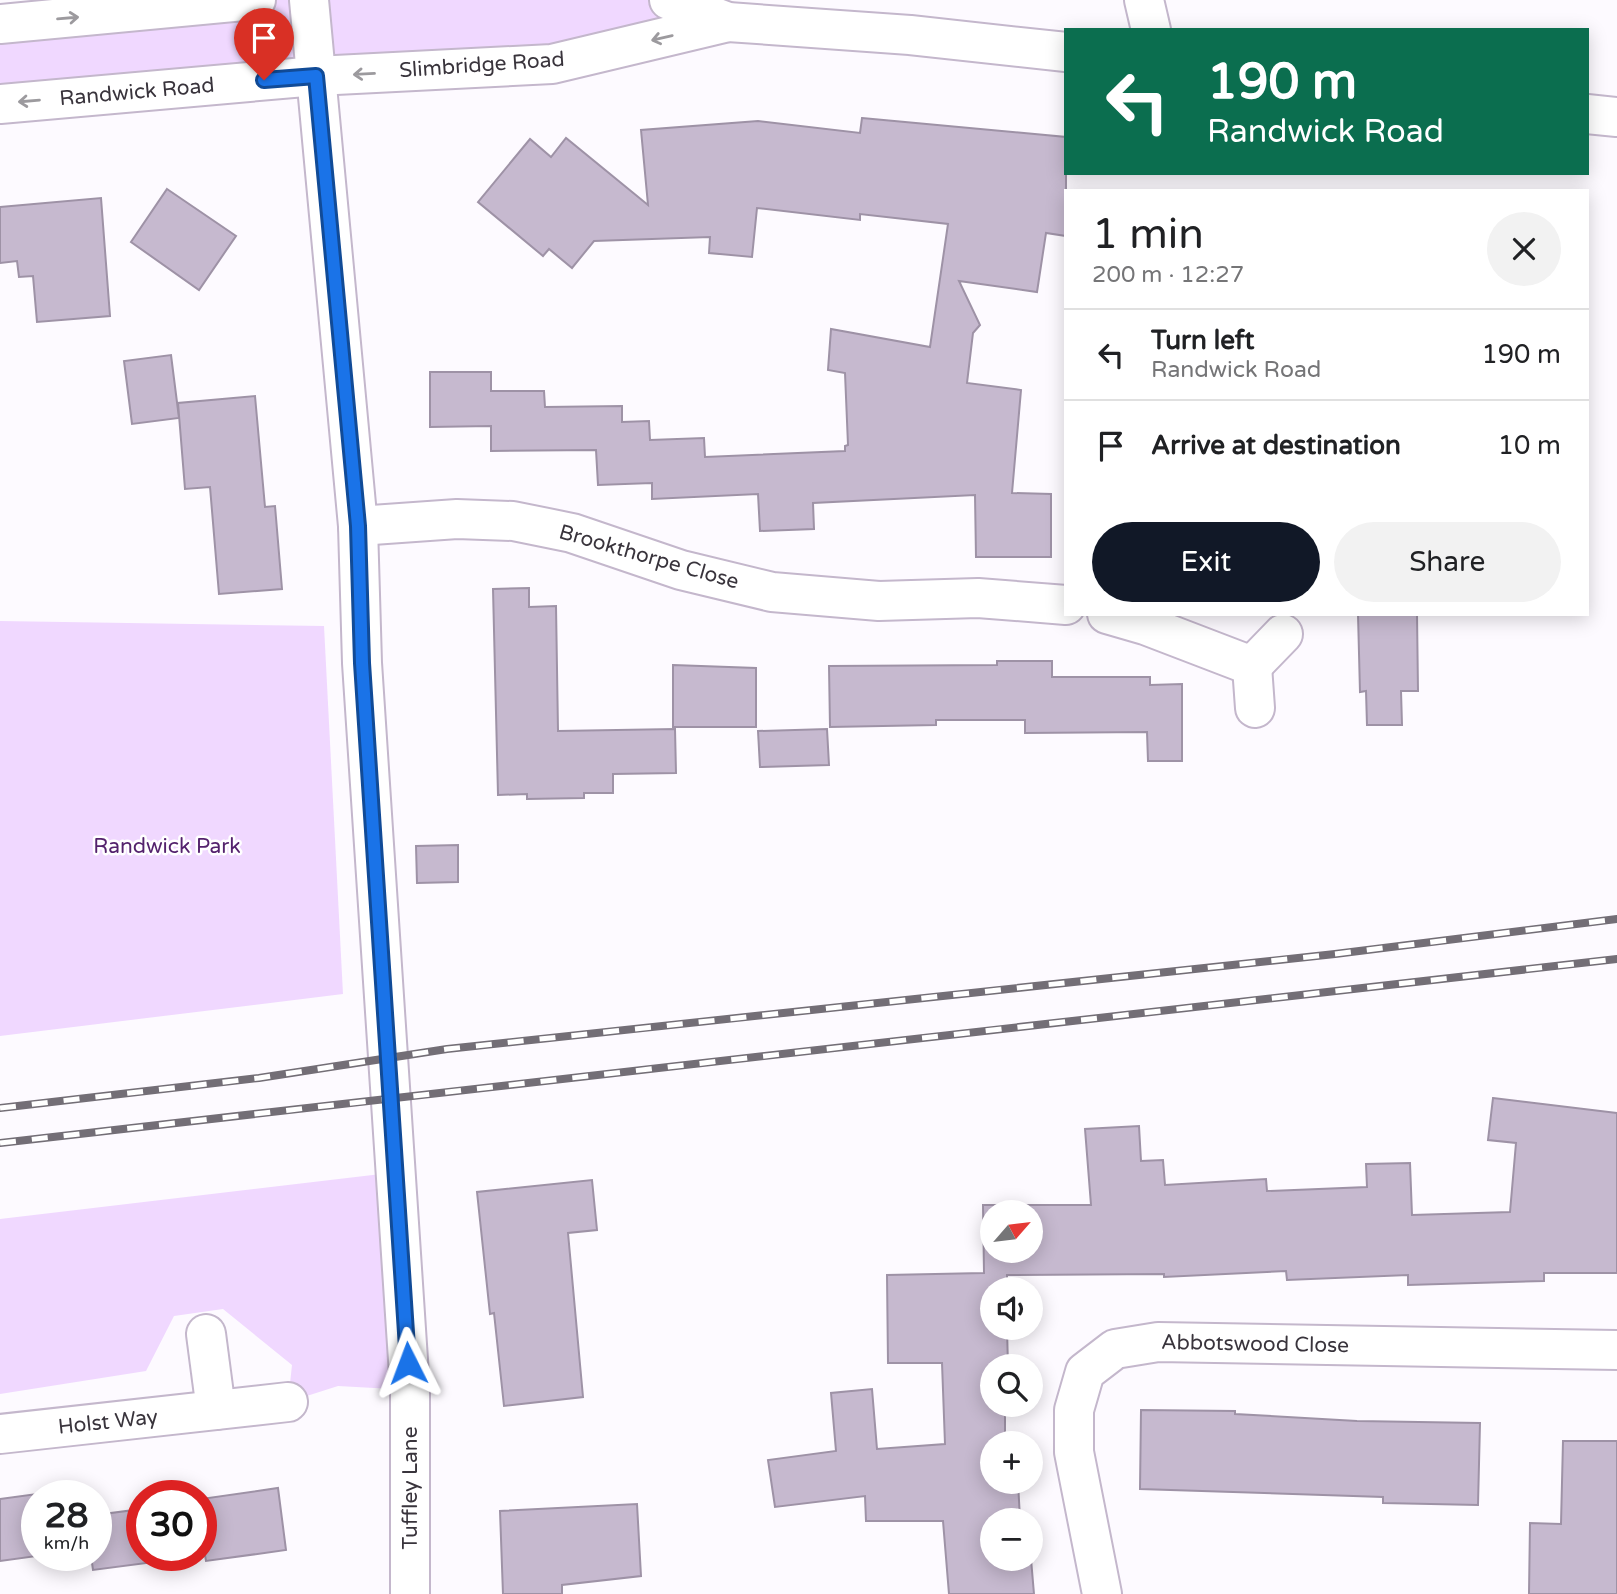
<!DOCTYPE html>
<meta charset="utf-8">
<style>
:root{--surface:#fff;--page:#f2f2f2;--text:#202124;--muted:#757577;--line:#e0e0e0;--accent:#111827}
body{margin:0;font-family:"Varela Round",sans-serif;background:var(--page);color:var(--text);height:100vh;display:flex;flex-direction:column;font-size:26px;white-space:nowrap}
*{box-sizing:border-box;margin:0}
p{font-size:23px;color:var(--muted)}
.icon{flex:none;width:38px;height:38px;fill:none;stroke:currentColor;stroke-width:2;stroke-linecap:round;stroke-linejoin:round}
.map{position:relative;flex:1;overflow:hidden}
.drawer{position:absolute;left:1064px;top:189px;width:525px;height:427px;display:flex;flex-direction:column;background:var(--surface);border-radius:0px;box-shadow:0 4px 18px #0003}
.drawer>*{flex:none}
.banner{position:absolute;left:1064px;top:28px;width:525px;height:147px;border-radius:0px;box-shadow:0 4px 18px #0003;background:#0b6e4f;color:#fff;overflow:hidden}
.needle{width:46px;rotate:62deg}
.fabs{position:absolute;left:980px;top:1200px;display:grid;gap:14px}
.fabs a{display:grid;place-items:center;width:63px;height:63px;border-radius:50%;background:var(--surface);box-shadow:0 4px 18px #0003;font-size:35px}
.speed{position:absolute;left:21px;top:1480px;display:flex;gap:14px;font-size:35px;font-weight:700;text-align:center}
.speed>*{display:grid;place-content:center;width:91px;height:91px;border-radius:50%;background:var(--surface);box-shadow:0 4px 18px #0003;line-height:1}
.speed small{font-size:18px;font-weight:400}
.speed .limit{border:10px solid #d22;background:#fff;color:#111}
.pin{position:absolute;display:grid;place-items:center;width:60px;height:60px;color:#fff;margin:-72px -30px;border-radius:50% 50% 50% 0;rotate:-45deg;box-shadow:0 0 7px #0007}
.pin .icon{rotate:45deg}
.me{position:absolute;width:77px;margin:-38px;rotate:357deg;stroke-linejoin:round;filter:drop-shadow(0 0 5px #0008)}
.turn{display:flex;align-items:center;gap:24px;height:147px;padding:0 28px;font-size:32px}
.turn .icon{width:91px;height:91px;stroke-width:2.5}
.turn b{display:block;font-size:49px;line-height:60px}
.round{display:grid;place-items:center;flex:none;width:74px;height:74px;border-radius:37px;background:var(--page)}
.overview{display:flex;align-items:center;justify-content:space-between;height:119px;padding:0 28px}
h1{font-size:42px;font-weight:600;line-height:52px}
.cta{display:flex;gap:14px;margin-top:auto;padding:14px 28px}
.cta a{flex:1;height:80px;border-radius:42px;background:var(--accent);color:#fff;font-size:28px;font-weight:600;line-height:80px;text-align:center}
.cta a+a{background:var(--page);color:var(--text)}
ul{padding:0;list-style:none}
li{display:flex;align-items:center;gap:21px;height:91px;padding:0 28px;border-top:2px solid var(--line)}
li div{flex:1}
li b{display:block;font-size:26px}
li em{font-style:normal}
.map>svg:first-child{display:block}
.green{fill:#f0d8ff}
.building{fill:#c6b9cf;stroke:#9e92a6;stroke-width:2;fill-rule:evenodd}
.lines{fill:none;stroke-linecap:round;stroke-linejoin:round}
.street-casing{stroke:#c4b7cc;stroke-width:42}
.street{stroke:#fff;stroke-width:38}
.rail-casing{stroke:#736e76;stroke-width:8}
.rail{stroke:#fff;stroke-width:5;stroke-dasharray:16;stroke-linecap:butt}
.oneway{stroke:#9c9a9e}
.route-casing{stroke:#114b97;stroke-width:18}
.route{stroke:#1a73e8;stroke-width:12}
.labels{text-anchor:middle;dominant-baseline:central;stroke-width:5;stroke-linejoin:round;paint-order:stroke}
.street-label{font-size:21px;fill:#39343c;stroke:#fff}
.park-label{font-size:21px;fill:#54226d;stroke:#fff}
</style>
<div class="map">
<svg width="1617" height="1594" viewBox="0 0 1617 1594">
<rect width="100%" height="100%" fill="#fdfaff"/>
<g class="green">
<polygon points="256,0 669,0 728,22 552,64 0,104 0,24"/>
<polygon points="0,621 324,626 343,994 0,1036"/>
<polygon points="398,1172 410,1390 338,1386 288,1402 292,1365 223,1309 174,1316 146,1371 0,1394 0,1219"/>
</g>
<g class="building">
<polygon points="862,118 1066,137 1066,236 1046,233 1037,292 959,281 980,325 973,333 967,383 1021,390 1012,493 1051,494 1051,557 976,557 975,495 813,503 814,529 760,531 758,494 652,499 652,483 598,485 596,450 491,451 491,426 430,427 430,372 491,372 491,391 544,391 545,407 622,406 622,422 649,421 650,440 704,438 705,457 845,451 845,446 848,445 845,373 828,370 831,329 930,347 948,224 860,214 860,220 757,208 752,257 709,253 710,237 594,241 572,268 549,249 543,256 478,202 530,139 551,157 566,138 648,205 641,130 758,121 860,133"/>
<polygon points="167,189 236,236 199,290 131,242"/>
<polygon points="101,198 110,316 37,322 33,276 19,277 17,261 0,263 0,207"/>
<polygon points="171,355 179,418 132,424 124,361"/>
<polygon points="255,396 265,507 275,506 282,589 219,594 210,487 185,489 178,403"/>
<polygon points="529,588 529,607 556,606 558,731 675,729 676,773 613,774 613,793 584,793 584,798 527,799 527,794 498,795 493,589"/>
<polygon points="1358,614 1417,614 1418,691 1401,691 1402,725 1367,725 1366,691 1360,692"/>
<polygon points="997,661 1052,661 1052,677 1150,677 1150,685 1182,684 1182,761 1148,761 1147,732 1025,733 1025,720 936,720 936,725 830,727 829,666 997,665"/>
<polygon points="673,665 756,668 756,727 673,727"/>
<polygon points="827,729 829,765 760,767 758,731"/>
<polygon points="458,845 458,882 417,883 416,846"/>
<path d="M1493,1098L1617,1113V1273H1544V1281L1408,1285V1275L1287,1280L1286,1271L1164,1277V1274L1007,1275V1290H992V1328H1007L1008,1367H992V1405H1005V1439H1015V1444H992V1482H1018L1020,1519L1027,1521H992V1559H1031L1034,1594H949L943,1521H866L865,1496L775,1507L768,1460L836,1451L831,1393L872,1389L877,1449L945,1444L942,1363H888L887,1275L984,1273L983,1205H1091L1085,1129L1139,1126L1141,1161L1163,1160L1165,1185L1266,1179L1267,1191L1367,1187L1366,1164L1410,1163L1412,1215L1510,1212L1516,1143L1488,1140ZM992,1213H1031V1251H992Z"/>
<polygon points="592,1180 597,1230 568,1233 583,1397 504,1406 494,1313 490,1314 477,1192"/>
<polygon points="1141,1410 1235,1411 1235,1414 1357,1421 1480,1423 1478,1505 1383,1503 1383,1497 1140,1489"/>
<polygon points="1563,1441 1617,1441 1617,1594 1529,1594 1530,1523 1561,1524"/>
<polygon points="278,1488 286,1550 206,1561 205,1555 201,1556 201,1499"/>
<polygon points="44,1493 45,1496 37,1496 37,1556 0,1561 0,1499"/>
<polygon points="637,1504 641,1576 562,1585 562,1594 503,1594 500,1511"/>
<polygon points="142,1509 142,1556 200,1556 93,1570 91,1556 96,1556 96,1515"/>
</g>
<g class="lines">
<g class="street-casing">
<g id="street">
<polyline points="309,0 358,526 362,663 410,1390 410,1594"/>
<polyline points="669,0 728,22 910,35 1066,52"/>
<polyline points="1144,0 1151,30"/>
<polyline points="0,24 256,0"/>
<polyline points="0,104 316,76 552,64 728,22"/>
<polyline points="1587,114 1617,117"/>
<polyline points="358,526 457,519 513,521 572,533 681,570 772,592 879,601 978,598 1066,605"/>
<polyline points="1107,614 1145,625 1252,666 1283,634"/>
<polyline points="1252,666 1255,708"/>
<polyline points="206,1334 216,1410"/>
<polyline points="0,1434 288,1402"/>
<polyline points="1102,1594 1074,1452 1074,1410 1085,1372 1115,1349 1158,1342 1617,1350"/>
</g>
</g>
<use href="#street" class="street"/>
<g class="rail-casing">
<g id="rail">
<polyline points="0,1108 259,1078 447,1049 1335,954 1617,919"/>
<polyline points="0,1143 1617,959"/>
</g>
</g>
<use href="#rail" class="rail"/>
</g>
<defs><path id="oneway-shaft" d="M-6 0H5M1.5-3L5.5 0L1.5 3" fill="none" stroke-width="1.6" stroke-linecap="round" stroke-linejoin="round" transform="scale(1.75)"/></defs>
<g class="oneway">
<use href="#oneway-shaft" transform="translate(68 18) rotate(-5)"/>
<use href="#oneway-shaft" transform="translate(662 38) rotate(167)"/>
<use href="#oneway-shaft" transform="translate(364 74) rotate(177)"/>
<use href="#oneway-shaft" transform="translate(29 101) rotate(175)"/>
</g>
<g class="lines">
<g class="route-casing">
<polyline id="route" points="264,80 316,76 358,526 362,663 408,1363"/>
</g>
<use href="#route" class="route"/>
</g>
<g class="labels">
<g class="street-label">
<text transform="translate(482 65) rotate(-4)">Slimbridge Road</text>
<text transform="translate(137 92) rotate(-5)">Randwick Road</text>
<text transform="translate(649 557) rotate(16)">Brookthorpe Close</text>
<text transform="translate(1255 1344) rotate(1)">Abbotswood Close</text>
<text transform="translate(108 1422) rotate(-6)">Holst Way</text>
<text transform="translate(410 1488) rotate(-90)">Tuffley Lane</text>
</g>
<g class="park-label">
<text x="167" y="846">Randwick Park</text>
</g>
</g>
</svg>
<div class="fabs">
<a><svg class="needle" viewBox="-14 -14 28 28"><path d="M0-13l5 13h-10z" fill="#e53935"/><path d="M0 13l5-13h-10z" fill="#757577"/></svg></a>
<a><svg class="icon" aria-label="sound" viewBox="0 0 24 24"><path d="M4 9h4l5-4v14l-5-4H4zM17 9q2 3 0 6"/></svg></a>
<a><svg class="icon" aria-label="search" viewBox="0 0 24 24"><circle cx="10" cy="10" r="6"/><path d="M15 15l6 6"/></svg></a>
<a>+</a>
<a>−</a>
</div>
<div class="speed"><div>28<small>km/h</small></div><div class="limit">30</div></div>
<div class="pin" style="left:264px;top:80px;background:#d93025"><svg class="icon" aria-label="arrive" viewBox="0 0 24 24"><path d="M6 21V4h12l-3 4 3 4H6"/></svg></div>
<svg class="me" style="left:408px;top:1363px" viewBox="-20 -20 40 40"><path d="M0-17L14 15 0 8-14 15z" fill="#1a73e8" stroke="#fff" stroke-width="4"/></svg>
<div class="banner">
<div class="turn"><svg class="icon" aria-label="left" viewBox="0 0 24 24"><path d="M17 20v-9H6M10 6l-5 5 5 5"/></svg><div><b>190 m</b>Randwick Road</div></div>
</div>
<section class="drawer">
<div class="overview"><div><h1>1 min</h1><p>200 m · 12:27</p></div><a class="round"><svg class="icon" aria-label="close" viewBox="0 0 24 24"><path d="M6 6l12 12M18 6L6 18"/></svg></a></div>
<ul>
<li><svg class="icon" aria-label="left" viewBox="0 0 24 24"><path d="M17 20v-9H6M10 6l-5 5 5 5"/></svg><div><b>Turn left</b><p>Randwick Road</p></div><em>190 m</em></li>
<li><svg class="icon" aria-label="arrive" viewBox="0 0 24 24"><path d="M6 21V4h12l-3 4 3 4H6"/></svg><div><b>Arrive at destination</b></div><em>10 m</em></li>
</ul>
<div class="cta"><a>Exit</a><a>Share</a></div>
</section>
</div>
